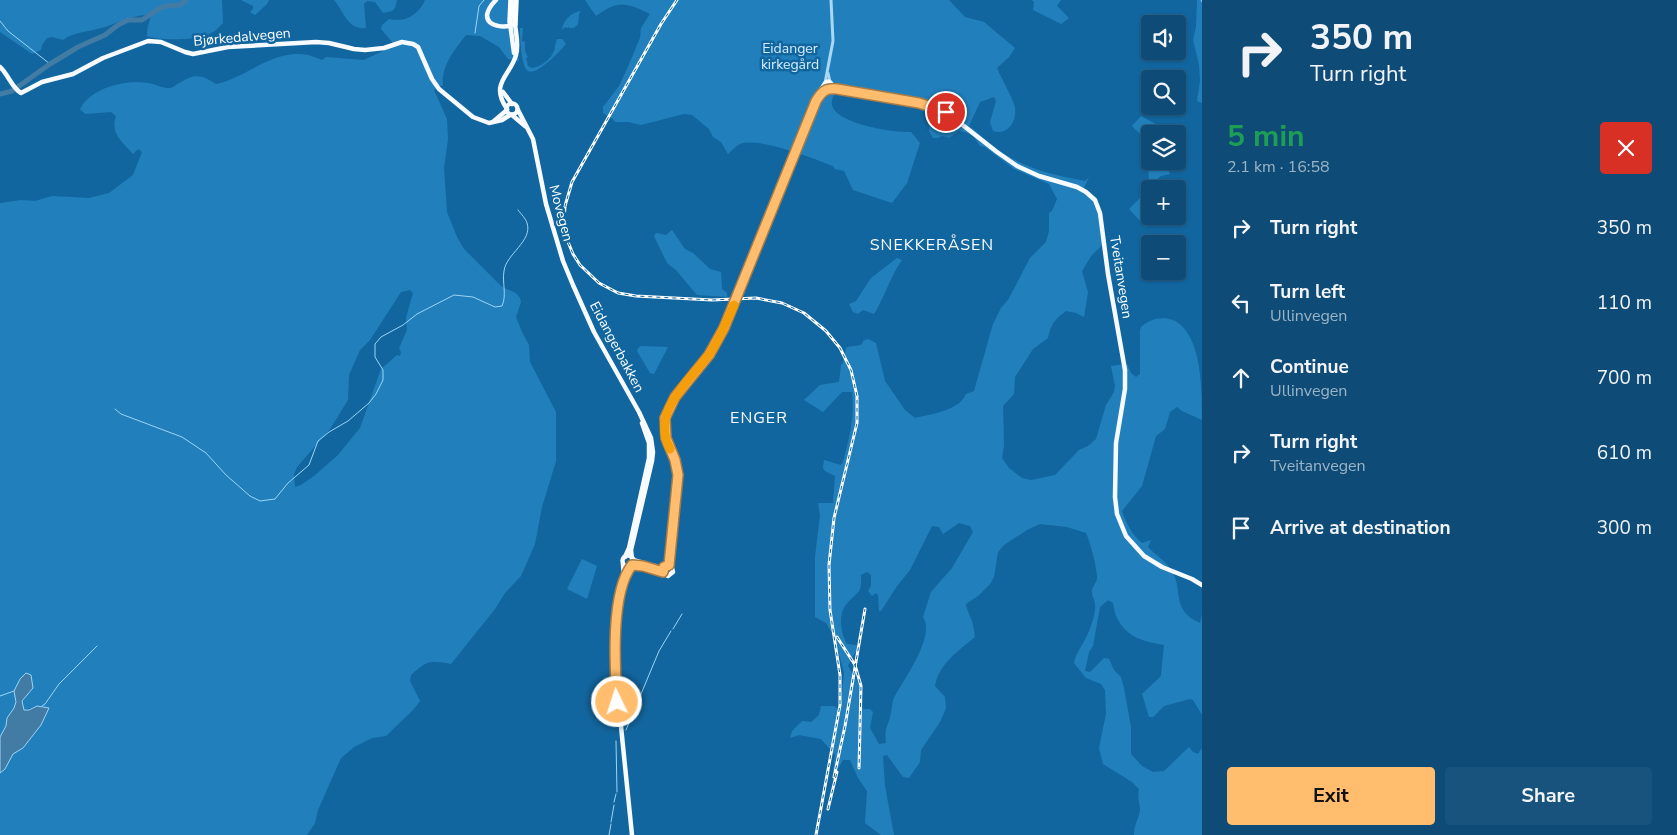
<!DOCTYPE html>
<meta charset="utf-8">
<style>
:root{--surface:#0e4c77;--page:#17537c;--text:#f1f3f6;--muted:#9bb4c6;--line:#2e6389;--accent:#ffbd6d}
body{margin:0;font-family:"Nunito Sans",sans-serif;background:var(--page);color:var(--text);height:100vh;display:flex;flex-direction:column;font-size:19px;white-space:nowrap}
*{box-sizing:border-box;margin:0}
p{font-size:16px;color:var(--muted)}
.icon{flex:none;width:28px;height:28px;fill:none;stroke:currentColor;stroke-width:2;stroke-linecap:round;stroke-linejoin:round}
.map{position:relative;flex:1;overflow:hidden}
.details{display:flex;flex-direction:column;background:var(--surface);width:475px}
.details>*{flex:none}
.top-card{background:#0e4c77;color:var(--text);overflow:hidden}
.tools{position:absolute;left:1141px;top:15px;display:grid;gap:10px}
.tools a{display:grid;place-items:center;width:45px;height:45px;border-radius:5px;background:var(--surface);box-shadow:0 1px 4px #0004,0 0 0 1px var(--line);font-size:25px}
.pin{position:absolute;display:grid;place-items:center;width:42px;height:42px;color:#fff;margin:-21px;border:2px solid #fff;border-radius:50%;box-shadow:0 1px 5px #0007}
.me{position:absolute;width:55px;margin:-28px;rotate:356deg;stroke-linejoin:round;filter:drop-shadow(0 0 4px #0008)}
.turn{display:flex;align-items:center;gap:18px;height:105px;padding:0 25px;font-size:22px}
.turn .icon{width:65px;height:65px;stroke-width:2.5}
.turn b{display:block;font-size:35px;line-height:42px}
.round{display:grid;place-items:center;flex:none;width:52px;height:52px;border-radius:5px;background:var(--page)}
.headline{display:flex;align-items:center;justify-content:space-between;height:85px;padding:0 25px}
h1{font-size:30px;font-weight:700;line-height:38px;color:#1e9e55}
.cta{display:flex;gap:10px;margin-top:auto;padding:10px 25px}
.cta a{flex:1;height:58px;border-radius:5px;background:var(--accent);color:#111;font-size:20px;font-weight:700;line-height:58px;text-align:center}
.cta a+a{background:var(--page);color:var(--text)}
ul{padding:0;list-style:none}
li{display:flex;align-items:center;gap:15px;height:75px;padding:0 25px}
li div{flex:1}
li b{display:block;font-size:19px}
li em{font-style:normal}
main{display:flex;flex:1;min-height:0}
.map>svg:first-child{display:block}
.green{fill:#2180bc;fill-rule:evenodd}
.water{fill:#427ca4;stroke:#9cd5f7}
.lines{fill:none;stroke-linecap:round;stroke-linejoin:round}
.stream{stroke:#9cd5f7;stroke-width:1}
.river{stroke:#427ca4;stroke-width:5}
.minor{stroke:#aad7f4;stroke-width:3}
.major{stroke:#f7fbff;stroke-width:4.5}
.highway{stroke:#fff;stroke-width:5.5}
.rail-casing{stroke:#fff;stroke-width:3}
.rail{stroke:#12669f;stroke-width:1;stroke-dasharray:4;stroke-linecap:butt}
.major-bridge{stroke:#f7fbff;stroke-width:4.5}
.route-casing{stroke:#a67b47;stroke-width:12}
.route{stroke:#ffbd6d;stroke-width:9}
.slow{stroke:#f59e0b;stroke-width:9}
.labels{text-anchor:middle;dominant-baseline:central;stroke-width:5;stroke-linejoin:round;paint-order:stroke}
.street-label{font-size:14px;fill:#fff;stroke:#12669f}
.park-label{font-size:14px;fill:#d2edfe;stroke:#12669f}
.quarter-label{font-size:16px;letter-spacing:1px;fill:#fff;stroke:#12669f}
</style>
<main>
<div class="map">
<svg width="1202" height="835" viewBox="0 0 1202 835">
<rect width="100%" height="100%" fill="#12669f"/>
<g class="green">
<path d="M0,0H222L223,23C219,27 214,33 207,35C193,40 161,41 147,36V31L151,15C132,14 119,23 101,28C87,32 74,32 63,40L52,37L47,38L42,45L41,50L32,54L0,32Z"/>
<polygon points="241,0 269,0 267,4 255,15 250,12 253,9 253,6"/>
<path d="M334,0H397L395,8L392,11L383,13L375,2L367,1L364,4L366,28C347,30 344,11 334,0Z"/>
<path d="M425,0H513L512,34L519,61L508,59L499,47L480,36L466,35C455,49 441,66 443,85L434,90L447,119L448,139L444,168L447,212L457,237L464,249L502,287L516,293L520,298L521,302L516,317L522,332L529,345L530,362L556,412V461L542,507L535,544L521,576L505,593L495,609L451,664C429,660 428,660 411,675L410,681L420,701L413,710L386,736L372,738L354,747L341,758L318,810L315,823L307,835H0V773L5,769L13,754L23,748L48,708L37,706L24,710L22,701L33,688L14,691L16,702L14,708L7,718L6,726L0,737V203L21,200L35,201L52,196L89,198L109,193L133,175L142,152L138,149L133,154C122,141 110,134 116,116L111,112L85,114L80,109C92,87 125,80 148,83C155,84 164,89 171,88C174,87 178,83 181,82C196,73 202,75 216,84C247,78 273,48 308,55C312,56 317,58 322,60L326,57L364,60L391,47L393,43L381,29L382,25L389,19C404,23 419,15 425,0ZM410,290L413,293L406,318L407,330L399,348L401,352L400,356L397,355L381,369L360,428L347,444L338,455L314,476L301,485L295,487L294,474L297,467L330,429L348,400L349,375L360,350L370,340L401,292Z"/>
<path d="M585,0H949L965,17L984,22L1015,48L1009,57L997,68C1001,78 1014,100 1015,108C1017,122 1007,136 993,131L990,122L996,101L994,97L980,102L969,126C981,135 993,148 1006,155C1031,170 1057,176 1085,181L1089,177L1083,190C1102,205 1101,221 1103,244L1091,256L1082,271L1088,292L1084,317L1076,313L1066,311C1056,318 1050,325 1048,338L1033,349L1015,377L1014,394L1003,406L1004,445L1002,458L1009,468L1022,478L1031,480L1055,475L1079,450L1088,446L1096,439L1106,405L1114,392L1115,386L1111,366L1127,364L1131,373L1136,377L1140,374V331L1141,327C1150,319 1162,316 1173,320C1202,333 1202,389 1202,420L1182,411L1177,407L1170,412L1165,429L1156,436L1142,486L1122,511C1126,523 1132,535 1142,543L1151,540L1148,547C1155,555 1168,562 1173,573C1183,592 1171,610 1200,623L1202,615V715L1193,700L1190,699L1164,706L1153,717H1149L1142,694L1161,676L1164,645C1143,641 1127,638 1117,618C1115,614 1114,608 1113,603L1108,600L1100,607L1093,646L1089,652L1085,671L1090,672L1104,658L1109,659L1114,670L1121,677L1124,688L1131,727V754L1142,766L1153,772L1164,771L1189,747L1193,752L1198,754L1202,748V835H1134C1134,824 1139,819 1140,810C1140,803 1137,799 1139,789L1132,782L1103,764L1099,748L1106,714L1105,690L1101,684L1086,678L1074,663C1076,652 1085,642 1089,631C1092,623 1096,613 1095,604C1095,600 1092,597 1092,593C1091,588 1096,584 1097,579C1098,571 1090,541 1086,533L1067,527L1040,524L1027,530L1004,545L998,552L994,577L990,584L978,596L966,604V606L973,624L975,637C959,650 938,665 935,686L945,697L946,708L940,722L921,750L920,762L909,778L903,777L887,755L883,756L885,786L894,835H881L865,823L867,791L858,778L850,760H843L839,767L833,771L835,755L821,739L799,735L790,738L792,731L802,721L811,722L819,715L821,706H835L840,713L844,673L835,638L826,623L815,617V557L820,515L818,503H833L835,476L825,471L823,468L824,460L841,465L843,462C849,439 855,417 852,392H842L823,412L804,400L820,385L839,382L841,365L843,363L846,348C851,345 857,347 862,344L863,341L868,339L876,343L885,381L905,410L915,418C931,414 959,411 966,394L974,391L993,324L1001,308L1008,300L1030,258L1046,242L1049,231V213L1052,211L1057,199L1049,184L1014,169L985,147L980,146C973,135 973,134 959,131L949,138L942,136L938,138H933L929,131L930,112L926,107L900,103L860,90L841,88C839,91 835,94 833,97C821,123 896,133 911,132L920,143L907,183L892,203L853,190L844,171L835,169L833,166C813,158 760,137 740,144C736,146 731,151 728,154L721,142L713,137L709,129L692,115L684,114L641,125L628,122H615L613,119L603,113V107L619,86L627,69L640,38L641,28L650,14C626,2 618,0 596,16ZM959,523L970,526L973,532L952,568L931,592L923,617C936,637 903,680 894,698C892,702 892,709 891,713C888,728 884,726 886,743L879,744L870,728L873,712L870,709H863L861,688L848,666L854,654L860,648L856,645L847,644C841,634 838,616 845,606C849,600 855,596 859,591C862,586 861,580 861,575L867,572L871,575V586L868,591L872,596L876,593L878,595L879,611H881L897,586L910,570L932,526L939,527L943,534Z"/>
<polygon points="1032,0 1061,0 1057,6 1069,18 1061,24 1033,10 1034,2"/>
<polygon points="1197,0 1202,0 1202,103 1197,101 1200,81 1199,64 1193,40 1196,27"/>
<path d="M581,11L579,14L578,24L574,28H569L568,26V28L565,27L562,30C563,20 572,12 581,11Z"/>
<path d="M520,28H523L522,41L525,42V51L528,58H526L528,66L531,68C540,68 551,59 554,51C556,46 555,43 557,39H562L566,44C560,51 537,76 528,71C521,67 520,36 520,28Z"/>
<polygon points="1141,116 1154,123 1161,134 1150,134 1150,161 1165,161 1170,174 1161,176 1149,186 1148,164 1142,150 1145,139 1132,126"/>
<polygon points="1150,193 1150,216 1157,216 1146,227 1129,209 1141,197 1144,199"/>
<polygon points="672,230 685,249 693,253 710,269 721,272 722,289 727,293 727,297 697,295 676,270 667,263 654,236 656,233 666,235"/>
<path d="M897,258L902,260C892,273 885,295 876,311L874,314L863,310L858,314L853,312L849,304L856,301L871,278Z"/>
<polygon points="641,346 668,347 654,374 650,373 637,351 638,348"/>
<polygon points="582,559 597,566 587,599 567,589"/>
</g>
<polygon class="water" points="26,673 31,675 33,688 22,701 24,710 29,710 37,706 49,708 41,725 23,748 13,754 5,769 0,773 0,737 6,726 7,718 14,708 16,702 14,691 20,679"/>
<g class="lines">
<g class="stream">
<polyline points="1201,0 1202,2"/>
<polyline points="0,21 8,31 50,64"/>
<polyline points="475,33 479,6 484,0"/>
<path d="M115,409L121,414L182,437L206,453L226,475L250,496L260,501L275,499L288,483L309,465L318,441L329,432L348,421L369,403L376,394L383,380V370L375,357V344L381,337L403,325L417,314L454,295L473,297L495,307L502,306C507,295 502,283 504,271C506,254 533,241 527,223C526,219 521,214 518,210"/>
<polyline points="673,629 682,614"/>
<polyline points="0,696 14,691"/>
<polyline points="42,706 45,704 59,684 97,646"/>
<polyline points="626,730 659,651 671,631"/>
<polyline points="616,741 617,792"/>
<polyline points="614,802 616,794"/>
<polyline points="611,822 614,805"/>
<polyline points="609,835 611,824"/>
</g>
<polyline class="river" points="0,94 12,91 50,64 78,47 105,35 118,25 128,20 142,20 160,8 166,6 180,5 186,0"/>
<g class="minor">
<polyline points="828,73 830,82"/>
<polyline points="825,83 833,41 831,0"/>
</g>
<g class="major">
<path d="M496,0C492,4 488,9 487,15C487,28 507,28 515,24"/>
<polyline points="510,23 514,53"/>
<path d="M0,67C8,74 12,88 21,93L42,82L73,74L103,58L148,41L161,42L185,52L193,54L228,47L316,42L329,43L354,49L365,50L384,48L402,42L413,44L418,47L432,79L439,89L473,117L489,123L502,120L510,115"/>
<circle cx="828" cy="85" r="3.5"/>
<polyline points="830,89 919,103 934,107 955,119 997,152 1017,166 1039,176 1077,187 1086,192 1095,200 1100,213 1108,274 1125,370 1125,389 1116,443 1115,497 1117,514 1126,536 1144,556 1162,567 1192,579 1202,585"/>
<polyline points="503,92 512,104"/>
<circle cx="512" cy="109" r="5.5"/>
<path d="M507,109C489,83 511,75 516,55C519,45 516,34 515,24"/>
<polyline points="518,110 533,139 546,204 563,261 573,285 594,332 639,412 651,438 653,452 652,461 631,550 632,559"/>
<polyline points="512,115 525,126"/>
<polyline points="494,121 507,110"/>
<polyline points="740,289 820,91 824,85"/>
<circle cx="628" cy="561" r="5.5"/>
<polyline points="625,557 629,548 649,458 649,443 642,423"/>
<polyline points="633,560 658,567 665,567"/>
<polyline points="623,564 624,579 616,627 615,667 632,835"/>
<polyline points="669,565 663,569 664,574 668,576 673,572 672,568 669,565 678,475 675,460 666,438 665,418 669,407 675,397 716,344 733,308"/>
</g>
<g class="highway">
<polyline points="510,22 511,0"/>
<polyline points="515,24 516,0"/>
</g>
<g class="rail-casing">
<g id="rail">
<polyline points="677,0 661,24 572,182 565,206 564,221 566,237 573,254 580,265 599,283 618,293 636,296 712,300 756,298 782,303 804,313 826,331 840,348 851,370 857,396 857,423 834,518 829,565 830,610 840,675 840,705 816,835"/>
<polyline points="837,637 855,665 861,686 859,768"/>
<polyline points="834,777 845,726 865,609"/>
<polyline points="828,809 837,772"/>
</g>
</g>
<use href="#rail" class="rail"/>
<polyline class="major-bridge" points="733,308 740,289"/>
</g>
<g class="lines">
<g class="route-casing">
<path id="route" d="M617,702C615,668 610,593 632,565L643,566L663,572L664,567L669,565L678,475L675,460L666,438L665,418L675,397L709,355L724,328L816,101C822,91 826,88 837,89L919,103L946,112"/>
</g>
<use href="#route" class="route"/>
<path class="slow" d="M670,449C649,410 693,379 712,350C721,336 727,320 734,305"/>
</g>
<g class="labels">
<g class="street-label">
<text transform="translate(242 37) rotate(-5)">Bjørkedalvegen</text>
<text transform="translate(561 213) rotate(75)">Movegen</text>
<text transform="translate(1121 277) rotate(81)">Tveitanvegen</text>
<text transform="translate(617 347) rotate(62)">Eidangerbakken</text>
</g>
<g class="park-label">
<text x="790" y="48">Eidanger<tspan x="790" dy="16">kirkegård</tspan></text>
</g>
<g class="quarter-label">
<text x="932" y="245">SNEKKERÅSEN</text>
<text x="759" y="418">ENGER</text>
</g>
</g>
</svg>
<div class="tools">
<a><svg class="icon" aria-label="sound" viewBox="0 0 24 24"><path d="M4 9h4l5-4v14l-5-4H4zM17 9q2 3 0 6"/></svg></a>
<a><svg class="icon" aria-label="search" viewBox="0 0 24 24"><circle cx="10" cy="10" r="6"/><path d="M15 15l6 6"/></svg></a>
<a><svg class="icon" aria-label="layers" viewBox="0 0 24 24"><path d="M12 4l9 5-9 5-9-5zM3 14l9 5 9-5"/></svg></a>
<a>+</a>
<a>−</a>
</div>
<div class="pin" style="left:946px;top:112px;background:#d93025"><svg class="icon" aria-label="arrive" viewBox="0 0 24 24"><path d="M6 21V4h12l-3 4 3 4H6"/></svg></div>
<svg class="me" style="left:617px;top:702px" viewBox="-20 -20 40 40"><circle r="17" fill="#ffbd6d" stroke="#fff" stroke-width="3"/><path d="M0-11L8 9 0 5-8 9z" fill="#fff"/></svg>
</div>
<section class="details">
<div class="top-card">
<div class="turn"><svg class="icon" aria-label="right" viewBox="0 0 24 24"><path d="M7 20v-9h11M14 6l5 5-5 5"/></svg><div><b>350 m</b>Turn right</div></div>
</div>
<div class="headline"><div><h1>5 min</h1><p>2.1 km · 16:58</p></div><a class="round" style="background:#d93025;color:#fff"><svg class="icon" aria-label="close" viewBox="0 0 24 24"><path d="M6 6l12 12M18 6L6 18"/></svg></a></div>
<ul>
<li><svg class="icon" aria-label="right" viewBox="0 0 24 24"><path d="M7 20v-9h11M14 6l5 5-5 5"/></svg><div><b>Turn right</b></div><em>350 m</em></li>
<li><svg class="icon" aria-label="left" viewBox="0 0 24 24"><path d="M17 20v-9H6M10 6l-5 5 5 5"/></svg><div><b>Turn left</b><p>Ullinvegen</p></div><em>110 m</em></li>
<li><svg class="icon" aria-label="ahead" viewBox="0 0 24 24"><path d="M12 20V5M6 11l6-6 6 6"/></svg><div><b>Continue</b><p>Ullinvegen</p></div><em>700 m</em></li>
<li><svg class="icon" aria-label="right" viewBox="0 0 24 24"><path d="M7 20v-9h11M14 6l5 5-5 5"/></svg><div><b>Turn right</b><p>Tveitanvegen</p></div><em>610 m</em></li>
<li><svg class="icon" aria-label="arrive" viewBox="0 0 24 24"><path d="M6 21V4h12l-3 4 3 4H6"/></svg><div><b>Arrive at destination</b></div><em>300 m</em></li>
</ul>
<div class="cta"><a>Exit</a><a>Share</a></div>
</section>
</main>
